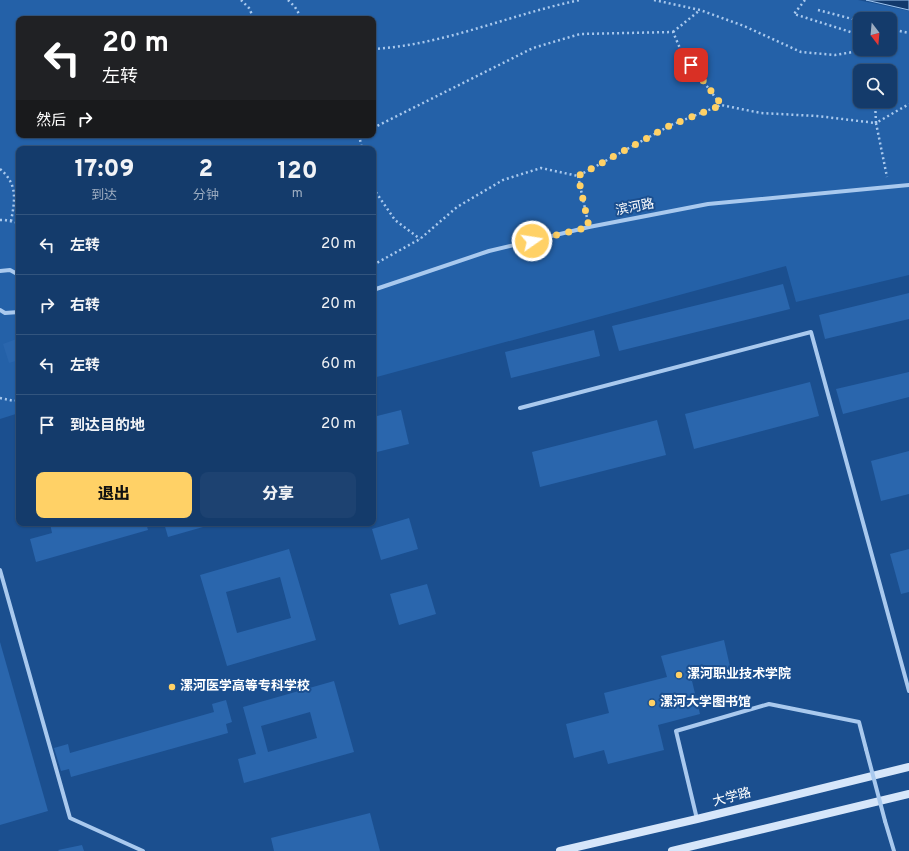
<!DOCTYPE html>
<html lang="zh">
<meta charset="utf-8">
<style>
:root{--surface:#143b6b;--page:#1d4271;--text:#f1f3f6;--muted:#9dadc1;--line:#33557e;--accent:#ffd166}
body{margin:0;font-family:Overpass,"Noto Sans SC",sans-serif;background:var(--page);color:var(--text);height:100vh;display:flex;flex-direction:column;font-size:15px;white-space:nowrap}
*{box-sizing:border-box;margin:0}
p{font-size:13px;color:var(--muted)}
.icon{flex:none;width:22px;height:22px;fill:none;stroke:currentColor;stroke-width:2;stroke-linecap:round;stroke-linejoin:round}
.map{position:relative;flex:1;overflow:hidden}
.side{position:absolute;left:16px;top:146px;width:360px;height:380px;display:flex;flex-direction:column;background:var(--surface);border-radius:8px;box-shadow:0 1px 3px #0004,0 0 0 1px var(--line)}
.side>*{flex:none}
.hud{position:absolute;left:16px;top:16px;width:360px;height:122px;border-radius:8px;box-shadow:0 1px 3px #0004,0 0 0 1px var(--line);background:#202124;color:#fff;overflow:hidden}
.needle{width:26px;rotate:164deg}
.controls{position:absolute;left:853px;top:12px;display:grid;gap:8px}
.controls a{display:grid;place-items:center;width:44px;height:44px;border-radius:8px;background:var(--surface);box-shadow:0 1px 3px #0004,0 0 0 1px var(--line);font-size:20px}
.pin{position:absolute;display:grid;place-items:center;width:34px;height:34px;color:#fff;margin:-17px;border-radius:8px;box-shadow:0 2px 6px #0006}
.me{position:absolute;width:44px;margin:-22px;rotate:77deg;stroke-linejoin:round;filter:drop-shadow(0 0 3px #0008)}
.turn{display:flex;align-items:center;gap:14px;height:84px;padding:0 20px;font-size:18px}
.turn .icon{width:52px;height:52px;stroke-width:2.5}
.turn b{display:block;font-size:28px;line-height:34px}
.then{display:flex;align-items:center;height:38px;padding:0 20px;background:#0003;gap:8px;font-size:15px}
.eta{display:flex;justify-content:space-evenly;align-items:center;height:68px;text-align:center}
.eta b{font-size:24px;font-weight:800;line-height:28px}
.primary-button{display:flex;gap:8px;margin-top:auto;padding:8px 20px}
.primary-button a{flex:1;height:46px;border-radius:8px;background:var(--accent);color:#111;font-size:16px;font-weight:800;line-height:46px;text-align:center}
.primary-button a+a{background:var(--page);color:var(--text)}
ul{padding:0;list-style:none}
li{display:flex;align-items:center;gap:12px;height:60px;padding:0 20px;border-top:1px solid var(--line)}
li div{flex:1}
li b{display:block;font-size:15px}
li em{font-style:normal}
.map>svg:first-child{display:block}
.green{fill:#2461a8;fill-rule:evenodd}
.water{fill:#123a6d;stroke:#9cc4f0}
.building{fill:#2a66ad;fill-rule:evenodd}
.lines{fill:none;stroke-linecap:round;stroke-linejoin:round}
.path{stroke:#a9c9ee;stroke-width:2.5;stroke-dasharray:2 3;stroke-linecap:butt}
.street{stroke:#a9c9ee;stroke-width:4}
.secondary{stroke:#d6e6fa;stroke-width:8}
.street-bridge{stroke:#a9c9ee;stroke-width:4}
.route{stroke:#ffd166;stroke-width:7;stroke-dasharray:0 12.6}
.poi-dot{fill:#ffd166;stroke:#1b4f8f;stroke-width:1.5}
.labels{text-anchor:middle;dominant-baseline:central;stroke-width:4;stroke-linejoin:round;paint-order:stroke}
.street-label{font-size:13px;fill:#fff;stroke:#1b4f8f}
.poi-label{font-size:13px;font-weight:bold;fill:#fff;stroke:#1b4f8f;text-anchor:start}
</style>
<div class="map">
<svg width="909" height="851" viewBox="0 0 909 851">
<rect width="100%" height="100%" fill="#1b4f8f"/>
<path class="green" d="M0,0H858L909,11V275L796,302L786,266L373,378V149H19V413L0,419ZM19,19H373V135H19ZM860,19H890V49H860ZM860,71H890V101H860Z"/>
<polygon class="water" points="866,0 909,0 909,10"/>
<g class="building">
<polygon points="783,284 790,309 619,351 612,326"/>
<polygon points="909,293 909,319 825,339 819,315"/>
<polygon points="594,330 600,356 511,378 505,352"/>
<polygon points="19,338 19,360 9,363 3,344"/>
<polygon points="909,372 909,397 843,414 836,389"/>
<polygon points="810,382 819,416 694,449 685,414"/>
<polygon points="401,410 409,444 373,453 373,417"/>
<polygon points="657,420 666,455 540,487 532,452"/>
<polygon points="909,451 909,494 881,501 871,461"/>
<polygon points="409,518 418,549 381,560 372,529"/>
<polygon points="50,523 57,523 58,526 68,523 146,523 148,530 36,562 30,539 52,533"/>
<polygon points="164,523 217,523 168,537"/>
<path d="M289,549L316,640L227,666L200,575ZM280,577L291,618L237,633L226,592Z"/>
<polygon points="909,549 909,592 901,594 890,554"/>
<polygon points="427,584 436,614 399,625 390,594"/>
<polygon points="724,640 731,671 692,681 700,714 658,725 664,750 608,764 604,750 574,758 566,724 609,713 604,693 667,677 661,656"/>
<polygon points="0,642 48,811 0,825"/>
<path d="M334,681L354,752L244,783L238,759L256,754L243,707ZM310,712L317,738L268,752L261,726Z"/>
<polygon points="226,700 232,722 226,724 228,733 71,777 69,769 61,771 54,748 68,744 70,753 214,712 212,704"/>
<polygon points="370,813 380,851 274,851 271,838"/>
<polygon points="82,845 84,851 59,851 58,850"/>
</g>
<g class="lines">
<g class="path">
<polyline points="241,0 249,8 254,19"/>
<polyline points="288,0 295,7 302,19"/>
<polyline points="654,0 700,10 744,26 801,52 835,55 853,52 860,47"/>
<polyline points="805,0 794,14 860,35"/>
<polyline points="818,10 860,21"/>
<polyline points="890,29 909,33"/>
<polyline points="673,32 700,10"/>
<path d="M373,49C445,45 511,14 580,0"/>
<polyline points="875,101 876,123 909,104"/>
<polyline points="373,128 533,48 580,34 673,32 682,53 721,105 761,113 817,116 876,123 887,177"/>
<polyline points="359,135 362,149"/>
<path d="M0,169C18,184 15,200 11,221"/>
<polyline points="578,176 587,218"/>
<polyline points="373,188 395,220 420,239"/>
<polyline points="0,220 5,220 19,223"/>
<polyline points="373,265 420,239 457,207 503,180 541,168 578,176 671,125 721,105"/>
<polyline points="373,268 375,279"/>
<polyline points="0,398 14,401 19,400"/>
</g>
<g class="street">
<polyline points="0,271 10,270 19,275"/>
<polyline points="373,290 489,251 589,227 708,204 909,185"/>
<polyline points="0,310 5,313 19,312"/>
<polyline points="520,408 811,332 909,691"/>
<polyline points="0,570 70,818 143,851"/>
<polyline points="697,819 676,731 769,704 859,722 866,749"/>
<polyline points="885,821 894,851"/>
</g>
<g class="secondary">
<polyline points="560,851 697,819 909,767"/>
<polyline points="672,851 909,794"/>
</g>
<polyline class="street-bridge" points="866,749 885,821"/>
</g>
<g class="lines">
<polyline class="route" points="532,241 589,227 578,176 671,125 722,105 691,65"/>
</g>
<g class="poi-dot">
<circle cx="679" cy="675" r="4"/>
<circle cx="172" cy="687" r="4"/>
<circle cx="652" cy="703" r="4"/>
</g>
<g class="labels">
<g class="street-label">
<text transform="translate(635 208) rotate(-11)">滨河路</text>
<text transform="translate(732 798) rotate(-14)">大学路</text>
</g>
<g class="poi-label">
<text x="687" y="675">漯河职业技术学院</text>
<text x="180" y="687">漯河医学高等专科学校</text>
<text x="660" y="703">漯河大学图书馆</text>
</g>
</g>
</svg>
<div class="controls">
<a><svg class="needle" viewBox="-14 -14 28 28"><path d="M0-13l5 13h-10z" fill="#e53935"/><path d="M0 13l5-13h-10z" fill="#9dadc1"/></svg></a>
<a><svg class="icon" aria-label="search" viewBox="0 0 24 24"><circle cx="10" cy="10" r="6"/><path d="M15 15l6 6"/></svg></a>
</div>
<div class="pin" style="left:691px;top:65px;background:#d93025"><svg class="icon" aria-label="arrive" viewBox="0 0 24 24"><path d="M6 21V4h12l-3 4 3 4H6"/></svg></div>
<svg class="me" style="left:532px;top:241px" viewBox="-20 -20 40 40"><circle r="17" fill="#ffd166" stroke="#fff" stroke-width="3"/><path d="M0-11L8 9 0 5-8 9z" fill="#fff"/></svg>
<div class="hud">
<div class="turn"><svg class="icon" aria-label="left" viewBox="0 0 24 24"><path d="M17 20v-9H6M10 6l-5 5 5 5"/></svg><div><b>20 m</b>左转</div></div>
<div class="then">然后<svg class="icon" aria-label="right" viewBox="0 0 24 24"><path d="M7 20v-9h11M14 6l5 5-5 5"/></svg></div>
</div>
<section class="side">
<div class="eta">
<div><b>17:09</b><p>到达</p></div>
<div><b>2</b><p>分钟</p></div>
<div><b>120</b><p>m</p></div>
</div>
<ul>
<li><svg class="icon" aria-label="left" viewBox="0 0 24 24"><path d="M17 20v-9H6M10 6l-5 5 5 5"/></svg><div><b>左转</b></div><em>20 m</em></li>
<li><svg class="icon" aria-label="right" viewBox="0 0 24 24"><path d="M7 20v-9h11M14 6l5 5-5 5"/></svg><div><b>右转</b></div><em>20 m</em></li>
<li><svg class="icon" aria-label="left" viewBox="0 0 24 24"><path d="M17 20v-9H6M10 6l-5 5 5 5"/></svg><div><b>左转</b></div><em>60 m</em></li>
<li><svg class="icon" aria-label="arrive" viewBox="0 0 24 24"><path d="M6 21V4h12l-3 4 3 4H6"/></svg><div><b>到达目的地</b></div><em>20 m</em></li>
</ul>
<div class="primary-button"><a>退出</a><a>分享</a></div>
</section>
</div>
